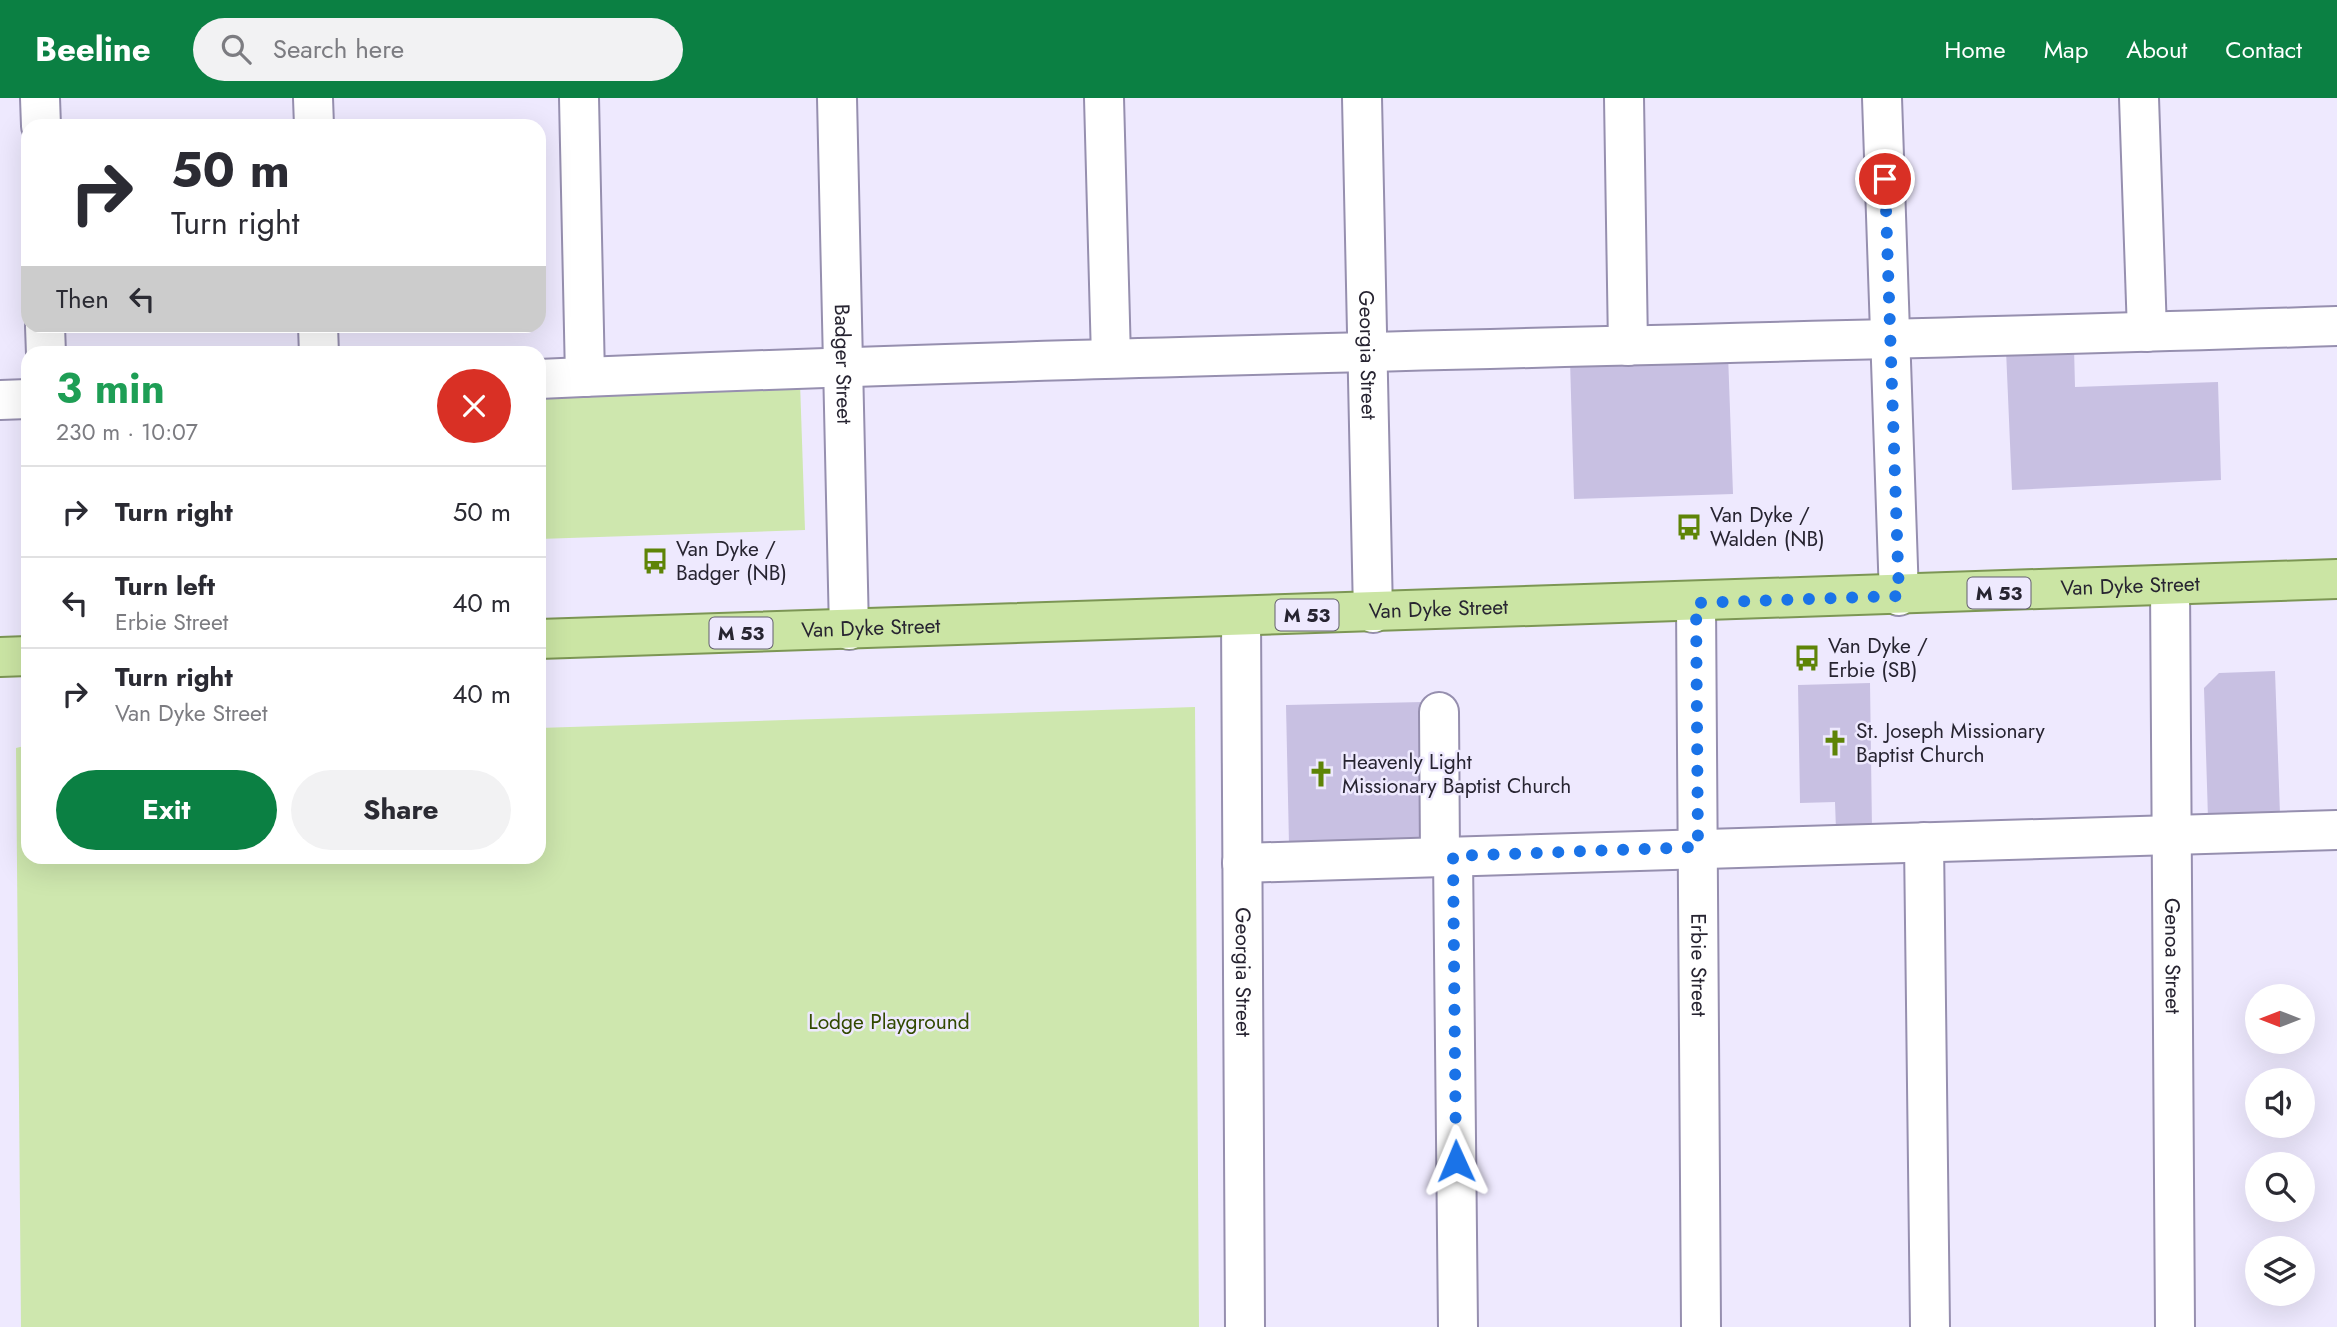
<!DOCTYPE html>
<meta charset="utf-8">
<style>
:root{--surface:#fff;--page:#f2f2f3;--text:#2b2b33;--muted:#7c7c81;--line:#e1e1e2;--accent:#0b8043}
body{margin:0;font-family:Jost,sans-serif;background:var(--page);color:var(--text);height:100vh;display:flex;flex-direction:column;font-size:26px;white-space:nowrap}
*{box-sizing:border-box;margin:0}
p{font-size:23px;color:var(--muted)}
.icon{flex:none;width:38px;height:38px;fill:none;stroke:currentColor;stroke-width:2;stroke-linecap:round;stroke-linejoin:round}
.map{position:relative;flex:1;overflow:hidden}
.side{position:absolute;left:21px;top:248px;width:525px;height:518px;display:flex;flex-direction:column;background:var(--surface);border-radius:21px;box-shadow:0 7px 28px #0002}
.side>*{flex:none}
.top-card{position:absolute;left:21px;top:21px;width:525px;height:214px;border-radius:21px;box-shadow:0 7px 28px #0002;background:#fff;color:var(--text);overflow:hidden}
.needle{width:46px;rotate:270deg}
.buttons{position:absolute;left:2245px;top:886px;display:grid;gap:14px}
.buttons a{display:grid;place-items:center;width:70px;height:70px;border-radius:50%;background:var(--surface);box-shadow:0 7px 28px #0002;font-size:35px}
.pin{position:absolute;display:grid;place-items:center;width:60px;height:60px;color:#fff;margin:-30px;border:4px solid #fff;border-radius:50%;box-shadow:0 2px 7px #0007}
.me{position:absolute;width:77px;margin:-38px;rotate:359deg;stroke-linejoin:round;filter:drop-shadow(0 0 5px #0008)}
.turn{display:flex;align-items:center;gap:24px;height:147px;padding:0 35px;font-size:32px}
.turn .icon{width:91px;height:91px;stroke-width:2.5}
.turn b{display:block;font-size:49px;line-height:60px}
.then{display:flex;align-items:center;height:66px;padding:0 35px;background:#0003;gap:14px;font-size:26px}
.round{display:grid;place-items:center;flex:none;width:74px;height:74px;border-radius:37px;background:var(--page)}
.headline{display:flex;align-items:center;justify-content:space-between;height:119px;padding:0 35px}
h1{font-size:42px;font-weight:700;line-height:52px;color:#1e9e55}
.action{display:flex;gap:14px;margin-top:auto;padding:14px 35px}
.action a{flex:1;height:80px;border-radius:42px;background:var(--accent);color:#fff;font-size:28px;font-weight:700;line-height:80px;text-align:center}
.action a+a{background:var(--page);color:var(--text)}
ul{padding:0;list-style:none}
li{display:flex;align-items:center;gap:21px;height:91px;padding:0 35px;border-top:2px solid var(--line)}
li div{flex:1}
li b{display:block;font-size:26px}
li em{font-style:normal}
header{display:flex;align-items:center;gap:42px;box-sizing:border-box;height:98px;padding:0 35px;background:var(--accent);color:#fff}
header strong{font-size:33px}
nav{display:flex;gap:38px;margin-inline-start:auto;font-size:24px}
.search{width:490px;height:63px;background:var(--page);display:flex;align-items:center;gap:18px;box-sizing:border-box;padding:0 24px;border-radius:38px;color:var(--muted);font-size:26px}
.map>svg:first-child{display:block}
.green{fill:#cee7ae}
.building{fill:#c8c0e2}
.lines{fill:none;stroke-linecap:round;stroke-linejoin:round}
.minor-casing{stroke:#968faf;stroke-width:42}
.major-casing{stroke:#7c9654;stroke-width:42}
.minor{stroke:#fff;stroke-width:38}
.major{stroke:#cbe5a4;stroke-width:38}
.route{stroke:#1a73e8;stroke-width:12;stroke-dasharray:0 21.6}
.labels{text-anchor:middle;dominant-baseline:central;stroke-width:5;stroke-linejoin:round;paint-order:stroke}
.shield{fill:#eee9fe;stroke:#635f6e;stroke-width:2}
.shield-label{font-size:19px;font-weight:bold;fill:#272431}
.street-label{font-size:21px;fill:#272431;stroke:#eee9fe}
.poi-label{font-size:21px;fill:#272431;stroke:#eee9fe;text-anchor:start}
.park-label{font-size:21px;fill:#324900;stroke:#eee9fe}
</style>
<header>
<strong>Beeline</strong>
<div class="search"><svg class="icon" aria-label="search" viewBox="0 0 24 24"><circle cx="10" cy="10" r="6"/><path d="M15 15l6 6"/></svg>Search here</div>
<nav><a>Home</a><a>Map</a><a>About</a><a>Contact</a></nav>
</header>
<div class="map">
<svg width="2337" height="1229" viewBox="0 0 2337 1229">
<rect width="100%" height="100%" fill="#eee9fe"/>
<g class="green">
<polygon points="800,284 805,432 539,441 539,293"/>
<polygon points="1195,609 1199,1229 21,1229 16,650 28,647 28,760 539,760 539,630"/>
</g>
<g class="building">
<polygon points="2074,249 2075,289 2218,284 2221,382 2012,392 2006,252"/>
<polygon points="1728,256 1733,396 1574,401 1570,262"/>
<polygon points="2275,573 2280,717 2208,720 2204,590 2219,575"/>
<polygon points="1870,585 1872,731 1836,732 1835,704 1800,705 1798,587"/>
<polygon points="1423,604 1426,743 1289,746 1286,607"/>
</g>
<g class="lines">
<g class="minor-casing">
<g id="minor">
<polyline points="40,0 41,28"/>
<polyline points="313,0 314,28"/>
<polyline points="579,0 585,279"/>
<path id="s1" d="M837,0L849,532"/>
<polyline points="1104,0 1111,260"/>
<path id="s2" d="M1362,0L1373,515"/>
<polyline points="1624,0 1628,248"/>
<polyline points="1882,0 1899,498"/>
<polyline points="2139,0 2147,234"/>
<polyline points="45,228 46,256"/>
<polyline points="318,228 319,256"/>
<path d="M539,281C1138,255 1738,248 2337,228"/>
<polyline points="0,302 28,301"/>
<path id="s3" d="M2170,489L2175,1229"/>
<path id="s4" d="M1696,505L1701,1229"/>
<path id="s5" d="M1241,519L1245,1229"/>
<polyline points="1439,614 1440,758"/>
<polyline points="1924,744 1930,1229"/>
<polyline points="1453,758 1458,1229"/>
<polyline points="1242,765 2337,732"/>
</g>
</g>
<g class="major-casing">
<g id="major">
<path id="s6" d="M539,541L2337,481"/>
<polyline points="0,559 28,558"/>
</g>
</g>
<use href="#minor" class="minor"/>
<use href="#major" class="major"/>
</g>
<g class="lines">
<polyline class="route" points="1456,1063 1453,758 1698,749 1696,505 1899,498 1885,81"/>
</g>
<defs>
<g id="bus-bare" transform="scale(2.1)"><path d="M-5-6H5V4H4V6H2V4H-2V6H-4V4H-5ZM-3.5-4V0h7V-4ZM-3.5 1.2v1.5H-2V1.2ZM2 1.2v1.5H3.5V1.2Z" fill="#5e8407" stroke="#eee9fe" stroke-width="2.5" paint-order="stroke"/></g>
<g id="church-bare" transform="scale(2.1)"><path d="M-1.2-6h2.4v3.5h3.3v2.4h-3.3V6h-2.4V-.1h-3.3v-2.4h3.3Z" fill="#5e8407" stroke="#eee9fe" stroke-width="2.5" paint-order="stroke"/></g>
</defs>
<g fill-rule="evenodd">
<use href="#bus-bare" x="1689" y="429"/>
<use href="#bus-bare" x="655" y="463"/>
<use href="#bus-bare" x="1807" y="560"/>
<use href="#church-bare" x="1835" y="645"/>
<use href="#church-bare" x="1321" y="676"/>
</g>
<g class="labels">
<g class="shield">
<rect x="1967.5" y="479.5" width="63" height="31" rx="5"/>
<rect x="1275.5" y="501.5" width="63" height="31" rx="5"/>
<rect x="709.5" y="519.5" width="63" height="31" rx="5"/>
</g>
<g class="shield-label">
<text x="1999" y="495">M 53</text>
<text x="1307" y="517">M 53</text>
<text x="741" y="535">M 53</text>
</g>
<g class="street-label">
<text stroke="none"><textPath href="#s2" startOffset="257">Georgia Street</textPath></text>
<text stroke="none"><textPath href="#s1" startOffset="266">Badger Street</textPath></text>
<text stroke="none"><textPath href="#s6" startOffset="1592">Van Dyke Street</textPath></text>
<text stroke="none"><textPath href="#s6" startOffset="900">Van Dyke Street</textPath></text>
<text stroke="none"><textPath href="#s6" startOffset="332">Van Dyke Street</textPath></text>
<text stroke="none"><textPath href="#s3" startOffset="369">Genoa Street</textPath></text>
<text stroke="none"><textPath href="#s4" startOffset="362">Erbie Street</textPath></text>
<text stroke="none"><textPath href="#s5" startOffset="355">Georgia Street</textPath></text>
</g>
<g class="poi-label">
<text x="1710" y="417">Van Dyke /<tspan x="1710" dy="24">Walden (NB)</tspan></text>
<text x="676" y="451">Van Dyke /<tspan x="676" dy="24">Badger (NB)</tspan></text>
<text x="1828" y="548">Van Dyke /<tspan x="1828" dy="24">Erbie (SB)</tspan></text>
<text x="1856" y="633">St. Joseph Missionary<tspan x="1856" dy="24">Baptist Church</tspan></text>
<text x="1342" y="664">Heavenly Light<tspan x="1342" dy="24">Missionary Baptist Church</tspan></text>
</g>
<g class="park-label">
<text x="889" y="924">Lodge Playground</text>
</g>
</g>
</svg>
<div class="buttons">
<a><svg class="needle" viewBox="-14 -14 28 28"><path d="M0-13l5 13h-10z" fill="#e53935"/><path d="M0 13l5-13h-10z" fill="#7c7c81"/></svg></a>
<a><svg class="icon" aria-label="sound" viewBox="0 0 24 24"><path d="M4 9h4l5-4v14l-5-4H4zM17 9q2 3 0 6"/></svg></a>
<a><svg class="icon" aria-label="search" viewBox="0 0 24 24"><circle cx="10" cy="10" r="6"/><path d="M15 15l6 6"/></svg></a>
<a><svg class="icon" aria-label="layers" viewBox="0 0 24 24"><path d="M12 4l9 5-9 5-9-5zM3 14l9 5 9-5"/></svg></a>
</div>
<div class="pin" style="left:1885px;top:81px;background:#d93025"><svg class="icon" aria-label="arrive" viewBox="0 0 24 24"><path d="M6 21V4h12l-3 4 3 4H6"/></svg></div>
<svg class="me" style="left:1456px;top:1063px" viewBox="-20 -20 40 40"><path d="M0-17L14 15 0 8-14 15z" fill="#1a73e8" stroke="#fff" stroke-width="4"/></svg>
<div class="top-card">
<div class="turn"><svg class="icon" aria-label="right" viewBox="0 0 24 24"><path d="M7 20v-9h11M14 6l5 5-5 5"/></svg><div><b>50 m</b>Turn right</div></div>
<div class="then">Then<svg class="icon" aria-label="left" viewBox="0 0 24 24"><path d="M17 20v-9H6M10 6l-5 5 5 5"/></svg></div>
</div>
<section class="side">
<div class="headline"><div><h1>3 min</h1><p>230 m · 10:07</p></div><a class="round" style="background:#d93025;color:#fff"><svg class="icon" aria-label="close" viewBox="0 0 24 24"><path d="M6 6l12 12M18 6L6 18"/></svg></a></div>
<ul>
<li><svg class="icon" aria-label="right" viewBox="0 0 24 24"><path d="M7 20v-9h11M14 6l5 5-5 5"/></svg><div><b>Turn right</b></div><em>50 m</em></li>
<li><svg class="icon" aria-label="left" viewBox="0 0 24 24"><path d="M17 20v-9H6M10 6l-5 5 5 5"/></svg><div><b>Turn left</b><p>Erbie Street</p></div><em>40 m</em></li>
<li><svg class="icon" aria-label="right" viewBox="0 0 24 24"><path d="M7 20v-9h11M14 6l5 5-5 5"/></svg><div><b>Turn right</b><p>Van Dyke Street</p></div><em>40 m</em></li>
</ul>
<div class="action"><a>Exit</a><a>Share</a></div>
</section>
</div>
